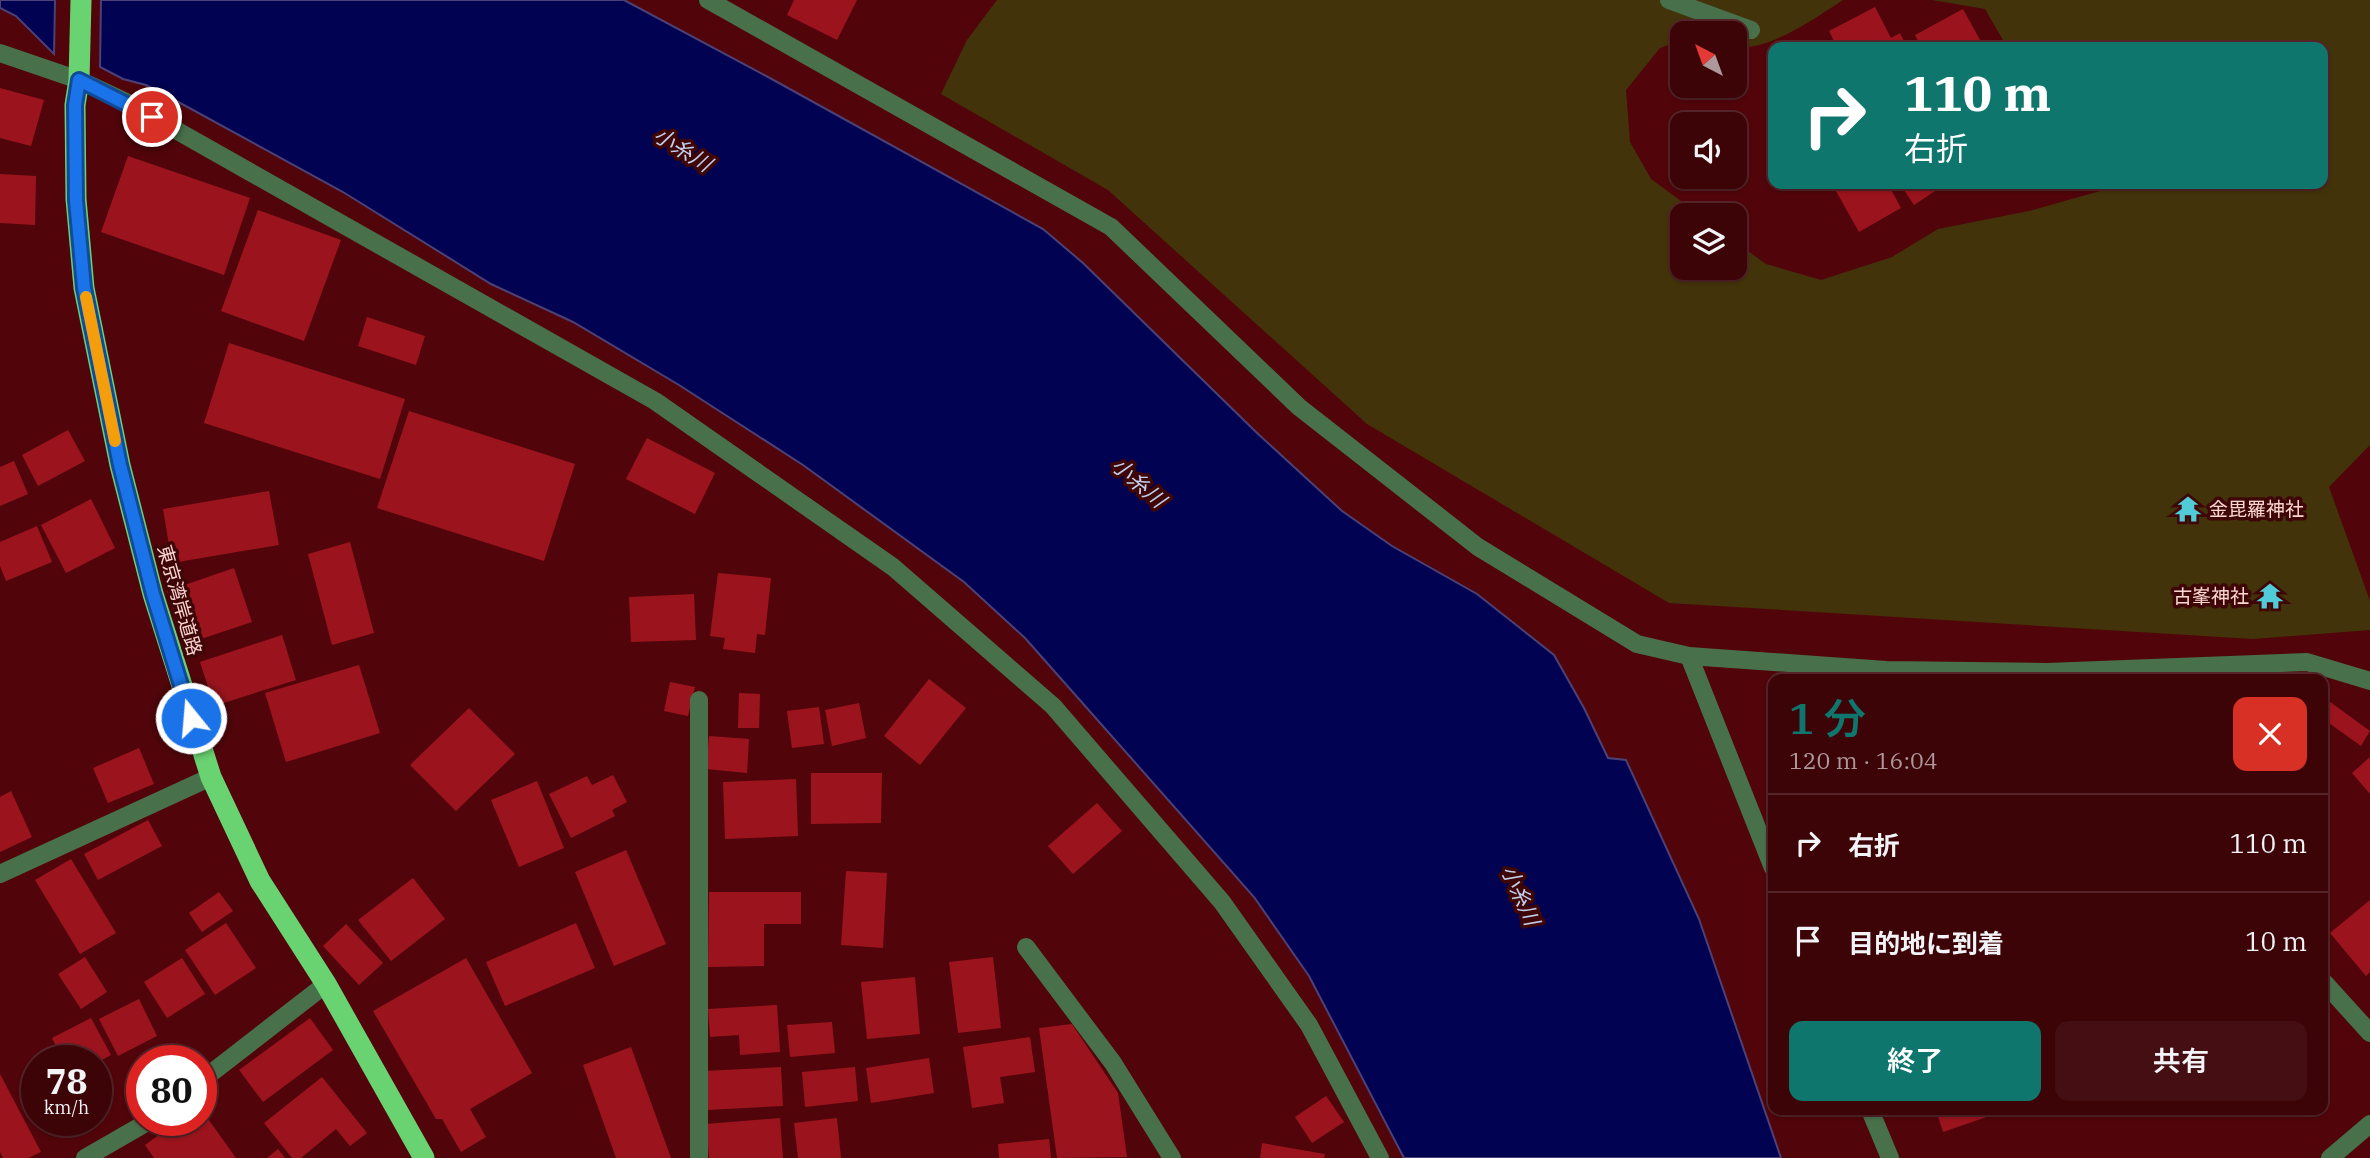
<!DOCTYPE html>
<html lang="ja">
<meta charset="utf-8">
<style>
:root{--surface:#3d0408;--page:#440e12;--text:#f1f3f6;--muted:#ad989c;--line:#562529;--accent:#0f766e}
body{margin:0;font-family:"IBM Plex Serif","Noto Sans JP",serif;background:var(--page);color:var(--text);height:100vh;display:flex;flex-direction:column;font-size:26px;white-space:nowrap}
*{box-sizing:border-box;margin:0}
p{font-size:23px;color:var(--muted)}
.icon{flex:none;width:38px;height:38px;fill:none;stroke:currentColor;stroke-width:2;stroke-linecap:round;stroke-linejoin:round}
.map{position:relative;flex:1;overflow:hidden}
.sheet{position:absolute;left:1768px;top:674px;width:560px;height:441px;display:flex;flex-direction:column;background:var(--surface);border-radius:14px;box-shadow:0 2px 5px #0004,0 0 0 2px var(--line)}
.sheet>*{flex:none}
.guide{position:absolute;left:1768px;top:42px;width:560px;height:147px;border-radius:14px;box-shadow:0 2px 5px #0004,0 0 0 2px var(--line);background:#0f766e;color:#fff;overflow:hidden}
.needle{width:46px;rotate:319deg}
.tools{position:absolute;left:1670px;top:21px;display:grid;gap:14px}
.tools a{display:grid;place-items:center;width:77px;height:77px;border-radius:14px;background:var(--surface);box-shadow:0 2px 5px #0004,0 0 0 2px var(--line);font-size:35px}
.speed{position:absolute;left:21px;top:1045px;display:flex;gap:14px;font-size:35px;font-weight:700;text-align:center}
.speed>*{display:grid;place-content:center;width:91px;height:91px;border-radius:50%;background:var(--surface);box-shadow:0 2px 5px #0004,0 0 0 2px var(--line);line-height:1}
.speed small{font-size:18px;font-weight:400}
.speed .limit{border:10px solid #d22;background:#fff;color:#111}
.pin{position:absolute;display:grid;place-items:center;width:60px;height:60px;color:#fff;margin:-30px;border:4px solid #fff;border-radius:50%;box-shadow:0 2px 7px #0007}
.me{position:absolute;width:77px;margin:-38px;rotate:343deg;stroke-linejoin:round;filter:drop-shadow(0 0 5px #0008)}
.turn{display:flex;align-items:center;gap:24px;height:147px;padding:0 21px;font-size:32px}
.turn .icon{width:91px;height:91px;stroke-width:2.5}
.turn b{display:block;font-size:49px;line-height:60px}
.round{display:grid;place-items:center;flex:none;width:74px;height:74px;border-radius:14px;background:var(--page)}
.summary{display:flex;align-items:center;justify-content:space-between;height:119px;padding:0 21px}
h1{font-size:42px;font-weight:600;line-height:52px;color:var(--accent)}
.button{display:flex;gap:14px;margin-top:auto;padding:14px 21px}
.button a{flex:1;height:80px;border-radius:14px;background:var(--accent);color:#fff;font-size:28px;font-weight:600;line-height:80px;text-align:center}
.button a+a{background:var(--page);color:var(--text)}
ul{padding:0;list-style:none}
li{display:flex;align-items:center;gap:21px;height:98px;padding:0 21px;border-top:2px solid var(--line)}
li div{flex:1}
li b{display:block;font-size:26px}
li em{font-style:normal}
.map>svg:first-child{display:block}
.green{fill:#43330a}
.water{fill:#010251;stroke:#4c4177;stroke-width:2}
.building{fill:#9b141d}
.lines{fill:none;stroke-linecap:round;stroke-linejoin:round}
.minor{stroke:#48704a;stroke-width:18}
.highway{stroke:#6ad371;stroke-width:21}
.route-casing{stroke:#114b97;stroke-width:18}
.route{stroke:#1a73e8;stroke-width:12}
.slow{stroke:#f59e0b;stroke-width:12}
.labels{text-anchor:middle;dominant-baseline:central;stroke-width:7;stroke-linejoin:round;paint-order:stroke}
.poi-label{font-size:19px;fill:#fad5d1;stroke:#3f0608;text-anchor:start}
.street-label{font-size:19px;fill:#fad5d1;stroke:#3f0608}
.water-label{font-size:21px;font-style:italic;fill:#c1cee9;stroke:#3f0608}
</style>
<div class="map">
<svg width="2370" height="1158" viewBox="0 0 2370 1158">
<rect width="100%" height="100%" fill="#51050a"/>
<path class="green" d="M997,0H1843C1817,17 1765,54 1734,46V33H1682V40L1660,48L1626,90L1630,142L1651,179L1700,215H1682V268H1734V241L1766,264L1821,280L1892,257L1938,229L2029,211L2125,184H2322V47H2007L1985,9L1932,0H2370V445L2329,487L2370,601V630L2253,639L1669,603L1367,424L1108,190L941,94L967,40Z"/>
<g class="water">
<polygon points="0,0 55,0 54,54 16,16 0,8"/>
<polygon points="101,0 624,0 768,77 1043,229 1083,263 1257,433 1342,511 1392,546 1477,594 1554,655 1584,708 1608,758 1626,760 1699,919 1781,1158 1404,1158 1309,976 1254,897 1025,638 964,582 803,465 679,385 573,322 491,284 343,192 182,104 146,85 123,79 100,67"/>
</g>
<g class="building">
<polygon points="794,0 857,0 837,40 787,15"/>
<polygon points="1875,7 1891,38 1900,33 1907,47 1837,47 1829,31"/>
<polygon points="1963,9 1984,47 1921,47 1915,35"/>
<polygon points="0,88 44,100 31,146 0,138"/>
<polygon points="128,156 250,198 224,275 101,232"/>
<polygon points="0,174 36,176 35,225 0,223"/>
<polygon points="1832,184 1888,184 1901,208 1859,232"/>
<polygon points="1900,184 1931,184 1935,191 1914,205"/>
<polygon points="258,210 341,240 304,341 221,311"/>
<polygon points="367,317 425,336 416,365 358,346"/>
<polygon points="229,343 405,399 380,479 204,423"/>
<polygon points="409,411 575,464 544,561 377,508"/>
<polygon points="68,430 85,461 38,486 22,455"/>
<polygon points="647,438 715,473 695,514 626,479"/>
<polygon points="14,461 28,494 0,506 0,467"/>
<polygon points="269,491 279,545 172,563 163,509"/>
<polygon points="91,499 115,548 66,573 41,525"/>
<polygon points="37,526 52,562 6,581 0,566 0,542"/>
<polygon points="350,542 374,633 332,645 308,554"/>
<polygon points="234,568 252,622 186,644 167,591"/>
<polygon points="718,573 771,578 765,635 757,634 755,653 723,649 725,638 710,636"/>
<polygon points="694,594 696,640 631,642 629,597"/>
<polygon points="282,635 296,680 214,706 200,662"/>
<polygon points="359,665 380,733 286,762 265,693"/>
<polygon points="929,679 966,708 920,765 884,736"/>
<polygon points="670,682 695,687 688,716 664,711"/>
<polygon points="739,693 760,694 759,728 738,728"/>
<polygon points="2322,696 2370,731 2361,746 2322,718"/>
<polygon points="859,703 866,738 832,746 825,710"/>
<polygon points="819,707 824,744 792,748 787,711"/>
<polygon points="469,708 515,754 456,811 410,765"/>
<polygon points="709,736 749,739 747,773 706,769"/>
<polygon points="139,748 154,784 108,803 93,768"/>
<polygon points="2370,757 2370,794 2352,773"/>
<polygon points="811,773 882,773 881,823 811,824"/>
<polygon points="613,775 627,802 612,810 615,816 571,838 549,794 587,776 592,785"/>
<polygon points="796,779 798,836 725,839 723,782"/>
<polygon points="537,781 564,848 519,867 491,800"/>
<polygon points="11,791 32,837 0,852 0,797"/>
<polygon points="1097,803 1122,831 1073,874 1048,846"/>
<polygon points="148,820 162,846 98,880 84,854"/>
<polygon points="626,850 666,944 614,966 575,872"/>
<polygon points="71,859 116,933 80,954 35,880"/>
<polygon points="846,871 887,873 883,948 841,945"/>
<polygon points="413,878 445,919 391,961 358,920"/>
<polygon points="219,892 233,911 202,932 189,913"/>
<polygon points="709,892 801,892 801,924 764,924 764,966 708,967"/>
<polygon points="2370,900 2370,972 2366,976 2330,933"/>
<polygon points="226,923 256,968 215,995 185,950"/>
<polygon points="576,923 595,968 505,1006 486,962"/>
<polygon points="346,924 383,963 359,985 323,946"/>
<polygon points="85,957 107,992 81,1009 58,974"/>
<polygon points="993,957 1001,1028 958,1033 949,962"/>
<polygon points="182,958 205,994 167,1018 144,982"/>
<polygon points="466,958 532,1073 470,1109 486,1137 461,1152 442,1119 436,1119 373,1011"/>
<polygon points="915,977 920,1034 867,1039 861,982"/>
<polygon points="139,999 157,1036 118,1056 99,1019"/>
<polygon points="777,1005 780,1052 740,1055 739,1035 710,1037 708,1009"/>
<polygon points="91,1018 111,1055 96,1063 96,1060 63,1060 52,1038"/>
<polygon points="310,1018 333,1050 263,1102 239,1070"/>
<polygon points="832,1022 835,1053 790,1057 787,1025"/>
<polygon points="1072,1024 1118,1093 1127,1157 1057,1158 1039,1028"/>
<polygon points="1030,1037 1035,1072 1000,1077 1004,1103 972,1108 963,1047"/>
<polygon points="631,1047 671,1158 616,1158 583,1065"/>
<polygon points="929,1058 934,1093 871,1103 866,1068"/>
<polygon points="781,1067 783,1106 707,1110 704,1071"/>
<polygon points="855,1067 858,1101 805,1107 802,1072"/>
<polygon points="0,1074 41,1152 28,1158 3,1158 0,1152"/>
<polygon points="322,1077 367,1133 350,1146 336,1129 301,1158 292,1158 264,1123"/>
<polygon points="1326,1096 1344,1122 1312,1143 1295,1117"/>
<polygon points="201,1109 236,1158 154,1158 145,1145 180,1120 201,1120"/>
<polygon points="1936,1110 2007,1110 1943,1132"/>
<polygon points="780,1118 783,1158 709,1158 706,1124"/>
<polygon points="837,1118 841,1158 798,1158 794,1123"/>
<polygon points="1049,1139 1051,1158 999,1158 998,1144"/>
<polygon points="1262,1143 1325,1154 1324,1158 1260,1158"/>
<polygon points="278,1149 285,1158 267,1158"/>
</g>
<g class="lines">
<g class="minor">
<polyline points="708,0 1111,227 1299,407 1478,547 1637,644 1689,656 1886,670 2047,672 2307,662 2370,681"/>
<polyline points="1669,0 1751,30"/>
<polyline points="0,53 79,80 128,103 655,401 893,567 1053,706 1222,902 1309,1025 1380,1158"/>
<polyline points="1689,656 1773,868"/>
<polyline points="0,874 211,777"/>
<polyline points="1026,947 1113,1063 1172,1158"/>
<polyline points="2322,980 2370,1033"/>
<polyline points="201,1081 326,984"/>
<polyline points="1870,1110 1890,1158"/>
<polyline points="85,1158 151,1120"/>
<polyline points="699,1158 699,700"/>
<polyline points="2330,1158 2370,1124"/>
</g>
<polyline class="highway" points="81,0 79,80 75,105 76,199 84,288 120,465 153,594 211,777 260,881 326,984 424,1158"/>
</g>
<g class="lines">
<g class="route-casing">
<polyline id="route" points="152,117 79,80 75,105 76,200 84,288 120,465 153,594 191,718"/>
</g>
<use href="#route" class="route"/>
<polyline class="slow" points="86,297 115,441"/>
</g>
<defs>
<g id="temple-bare" transform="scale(2.1)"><path d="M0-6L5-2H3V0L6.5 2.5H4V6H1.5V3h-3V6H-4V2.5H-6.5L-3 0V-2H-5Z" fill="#52cbd8" stroke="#3f0608" stroke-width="2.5" paint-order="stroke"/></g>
</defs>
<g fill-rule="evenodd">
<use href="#temple-bare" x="2188" y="509"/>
<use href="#temple-bare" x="2270" y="596"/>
</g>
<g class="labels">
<g class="poi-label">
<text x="2209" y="509">金毘羅神社</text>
<text x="2249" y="596" text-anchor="end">古峯神社</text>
</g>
<g class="street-label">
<text transform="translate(180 600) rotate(74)">東京湾岸道路</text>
</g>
<g class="water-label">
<text transform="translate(683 149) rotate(32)">小糸川</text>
<text transform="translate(1139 482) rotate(41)">小糸川</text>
<text transform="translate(1521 895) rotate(66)">小糸川</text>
</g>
</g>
</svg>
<div class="tools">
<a><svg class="needle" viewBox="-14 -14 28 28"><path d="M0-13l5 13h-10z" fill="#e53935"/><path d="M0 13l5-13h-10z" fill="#ad989c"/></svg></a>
<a><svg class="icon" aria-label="sound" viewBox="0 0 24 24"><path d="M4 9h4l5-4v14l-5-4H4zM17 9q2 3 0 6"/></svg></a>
<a><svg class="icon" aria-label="layers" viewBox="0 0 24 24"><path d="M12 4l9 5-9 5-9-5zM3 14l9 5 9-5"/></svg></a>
</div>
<div class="speed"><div>78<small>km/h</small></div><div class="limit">80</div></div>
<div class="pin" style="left:152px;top:117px;background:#d93025"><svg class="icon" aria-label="arrive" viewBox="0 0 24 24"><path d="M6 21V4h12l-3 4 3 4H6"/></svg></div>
<svg class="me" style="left:191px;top:718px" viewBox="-20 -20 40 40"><circle r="17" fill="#1a73e8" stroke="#fff" stroke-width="3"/><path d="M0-11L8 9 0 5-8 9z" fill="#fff"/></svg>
<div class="guide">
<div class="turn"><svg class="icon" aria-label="right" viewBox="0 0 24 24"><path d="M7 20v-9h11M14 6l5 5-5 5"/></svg><div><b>110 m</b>右折</div></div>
</div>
<section class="sheet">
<div class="summary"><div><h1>1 分</h1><p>120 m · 16:04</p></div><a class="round" style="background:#d93025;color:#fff"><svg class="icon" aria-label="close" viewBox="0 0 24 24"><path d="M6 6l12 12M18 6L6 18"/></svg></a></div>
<ul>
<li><svg class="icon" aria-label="right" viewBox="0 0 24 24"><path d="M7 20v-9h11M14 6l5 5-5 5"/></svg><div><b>右折</b></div><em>110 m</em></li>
<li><svg class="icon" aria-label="arrive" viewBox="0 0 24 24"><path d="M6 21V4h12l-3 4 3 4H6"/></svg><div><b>目的地に到着</b></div><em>10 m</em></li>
</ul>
<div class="button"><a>終了</a><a>共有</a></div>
</section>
</div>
